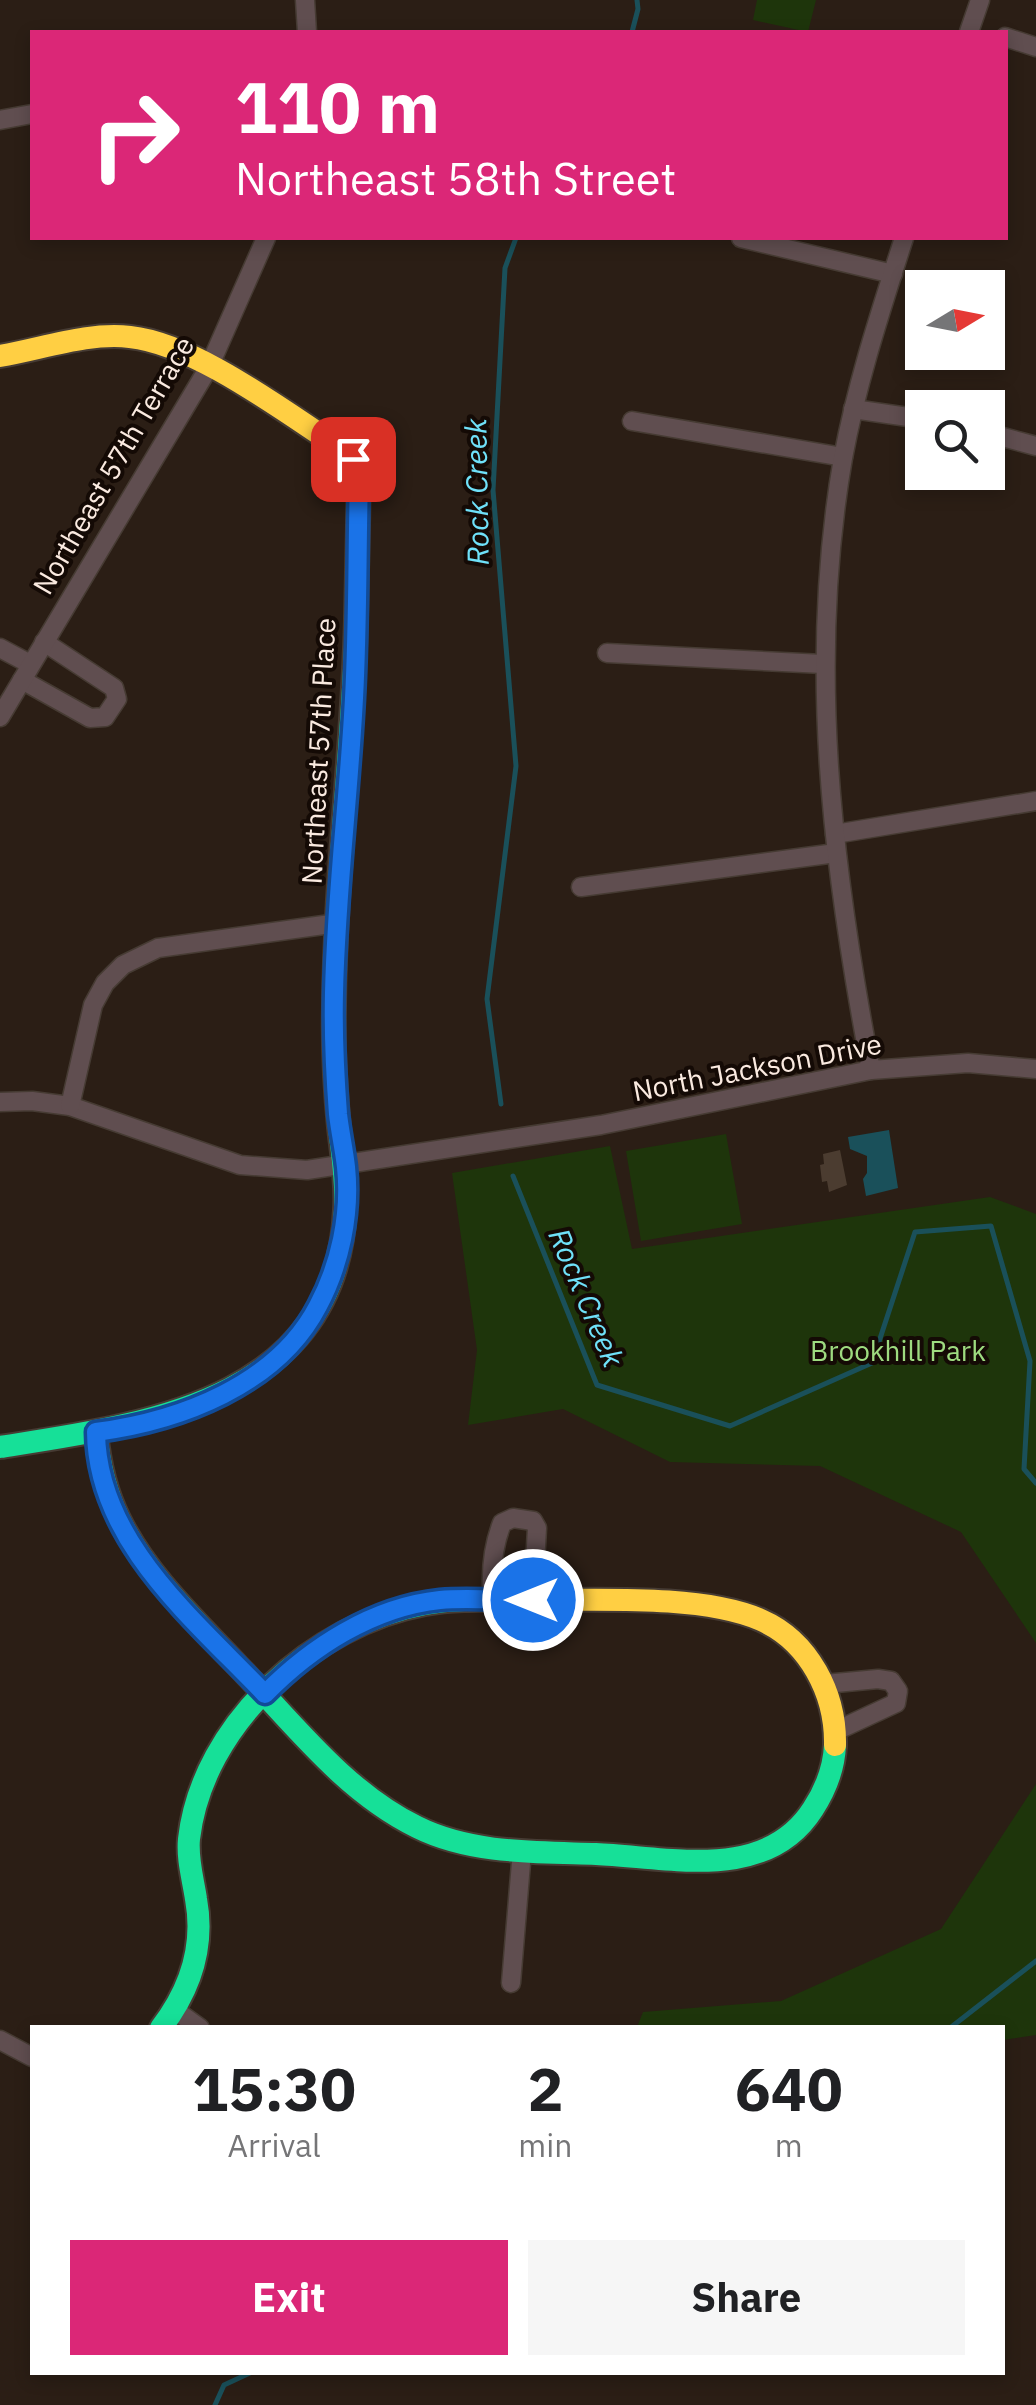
<!DOCTYPE html>
<style>
:root{--surface:#fff;--page:#f6f6f6;--text:#202124;--muted:#757577;--accent:#db2777}
body{margin:0;font-family:"IBM Plex Sans",sans-serif;background:var(--page);color:var(--text);height:100vh;display:flex;flex-direction:column;font-size:38px;white-space:nowrap}
*{box-sizing:border-box;margin:0}
p{font-size:32px;color:var(--muted)}
.icon{flex:none;width:55px;height:55px;fill:none;stroke:currentColor;stroke-width:2;stroke-linecap:round;stroke-linejoin:round}
.map{position:relative;flex:1;overflow:hidden}
.sheet{position:absolute;left:30px;top:2025px;width:975px;height:350px;display:flex;flex-direction:column;background:var(--surface);border-radius:0px;box-shadow:0 5px 15px #0003}
.sheet>*{flex:none}
.guide{position:absolute;left:30px;top:30px;width:978px;height:210px;border-radius:0px;box-shadow:0 5px 15px #0003;background:#db2777;color:#fff;overflow:hidden}
.needle{width:65px;rotate:80deg}
.fabs{position:absolute;left:905px;top:270px;display:grid;gap:20px}
.fabs a{display:grid;place-items:center;width:100px;height:100px;border-radius:0px;background:var(--surface);box-shadow:0 5px 15px #0003;font-size:50px}
.pin{position:absolute;display:grid;place-items:center;width:85px;height:85px;color:#fff;margin:-42px;border-radius:20px;box-shadow:0 5px 15px #0006}
.me{position:absolute;width:110px;margin:-55px;rotate:270deg;stroke-linejoin:round;filter:drop-shadow(0 0 8px #0008)}
.turn{display:flex;align-items:center;gap:35px;height:210px;padding:0 40px;font-size:45px}
.turn .icon{width:130px;height:130px;stroke-width:2.5}
.turn b{display:block;font-size:70px;line-height:85px}
.eta{display:flex;justify-content:space-evenly;align-items:center;height:170px;text-align:center}
.eta b{font-size:60px;font-weight:700;line-height:70px}
.cta{display:flex;gap:20px;margin-top:auto;padding:20px 40px}
.cta a{flex:1;height:115px;border-radius:0px;background:var(--accent);color:#fff;font-size:40px;font-weight:700;line-height:115px;text-align:center}
.cta a+a{background:var(--page);color:var(--text)}
.map>svg:first-child{display:block}
.green{fill:#1e350b}
.water{fill:#1a505a}
.lines{fill:none;stroke-linecap:round;stroke-linejoin:round}
.stream{stroke:#1a505a;stroke-width:5}
.building{fill:#4b3c30}
.street-casing{stroke:#463b33;stroke-width:21}
.fast-casing{stroke:#463b33;stroke-width:26}
.slow-casing{stroke:#463b33;stroke-width:26}
.street{stroke:#604e50;stroke-width:18}
.fast{stroke:#16e098;stroke-width:22}
.slow{stroke:#ffcf43;stroke-width:22}
.route-casing{stroke:#114b97;stroke-width:25}
.route{stroke:#1a73e8;stroke-width:18}
.labels{text-anchor:middle;dominant-baseline:central;stroke-width:8;stroke-linejoin:round;paint-order:stroke}
.street-label{font-size:28px;fill:#faeae0;stroke:#140a05}
.park-label{font-size:28px;fill:#9edb80;stroke:#140a05}
.water-label{font-size:30px;font-style:italic;fill:#6fe1f9;stroke:#140a05}
</style>
<div class="map">
<svg width="1036" height="2405" viewBox="0 0 1036 2405">
<rect width="100%" height="100%" fill="#2b1e15"/>
<g class="green">
<polygon points="757,0 816,0 808,32 753,20"/>
<polygon points="726,1134 742,1224 641,1241 626,1151"/>
<polygon points="610,1146 632,1249 990,1197 1036,1214 1036,1643 961,1532 820,1466 670,1462 563,1409 468,1425 477,1350 452,1173"/>
<polygon points="1036,1784 1036,2035 1003,2040 1002,2028 637,2027 643,2012 781,2001 941,1929"/>
</g>
<polygon class="water" points="889,1130 898,1188 866,1196 863,1179 867,1173 867,1156 850,1149 848,1137"/>
<g class="lines">
<g class="stream">
<polyline points="632,32 638,9 637,0"/>
<polyline points="501,1104 487,999 516,766 493,490 505,268 516,238"/>
<polyline points="513,1176 597,1385 730,1426 872,1363 915,1232 991,1226 1030,1361 1024,1469 1036,1483"/>
<polyline points="950,2028 1036,1961"/>
<polyline points="215,2405 224,2385 252,2372"/>
</g>
</g>
<polygon class="building" points="840,1150 847,1185 829,1192 827,1181 822,1182 820,1165 824,1164 823,1154"/>
<g class="lines">
<g class="street-casing">
<g id="street">
<polyline points="305,0 307,32"/>
<polyline points="969,32 980,0"/>
<polyline points="1005,37 1036,47"/>
<polyline points="0,120 32,114"/>
<polyline points="741,238 893,274"/>
<polyline points="853,409 922,419"/>
<polyline points="632,421 843,457"/>
<polyline points="988,433 1036,446"/>
<polyline points="0,648 30,664"/>
<polyline points="607,653 823,664"/>
<polyline points="22,680 90,718 105,717 117,699 114,688 44,642"/>
<polyline points="0,717 209,367 266,238"/>
<polyline points="835,834 1036,801"/>
<polyline points="581,887 836,853"/>
<path d="M871,1070C832,866 807,664 843,458C857,382 881,310 904,238"/>
<polyline points="0,1102 32,1101 70,1106 240,1165 307,1170 601,1125 871,1070 968,1063 1036,1069"/>
<polyline points="70,1106 93,1005 105,983 123,965 158,948 338,923"/>
<path d="M493,1601C490,1573 492,1549 502,1523L513,1518L533,1521L537,1528L533,1601"/>
<polyline points="825,1684 878,1679 891,1681 898,1691 896,1703 838,1730"/>
<polyline points="511,1983 522,1851"/>
<polyline points="175,2010 200,2028"/>
<polyline points="0,2040 32,2057"/>
</g>
</g>
<g class="fast-casing">
<g id="fast">
<path d="M96,1432C99,1463 105,1491 119,1519C147,1576 196,1621 238,1666C293,1723 345,1792 417,1827C471,1854 537,1852 596,1854C669,1857 766,1883 813,1809C826,1789 834,1769 835,1745"/>
<path d="M0,1447C149,1424 336,1400 345,1210C347,1182 342,1155 339,1127C335,1087 333,1046 334,1006C335,877 353,748 356,619"/>
<path d="M161,2028C190,1990 205,1948 196,1899C193,1879 187,1859 189,1839C202,1724 314,1624 425,1604C462,1597 502,1601 539,1600"/>
</g>
</g>
<g class="slow-casing">
<g id="slow">
<path d="M0,356C42,349 88,332 130,337C196,344 286,413 342,449L353,459L359,478L356,619"/>
<path d="M539,1600C602,1600 704,1595 761,1620C809,1641 836,1694 835,1745"/>
</g>
</g>
<use href="#street" class="street"/>
<use href="#fast" class="fast"/>
<use href="#slow" class="slow"/>
</g>
<g class="lines">
<g class="route-casing">
<path id="route" d="M353,459L359,478C357,551 358,625 354,698C349,796 336,894 334,993C333,1033 335,1074 338,1114C340,1132 344,1149 346,1167C351,1214 340,1265 318,1306C277,1385 180,1421 96,1432C97,1542 195,1620 265,1694C311,1647 373,1607 440,1600C470,1597 503,1601 533,1600"/>
</g>
<use href="#route" class="route"/>
</g>
<g class="labels">
<g class="street-label">
<text transform="translate(113 465) rotate(-60)">Northeast 57th Terrace</text>
<text transform="translate(318 751) rotate(-87)">Northeast 57th Place</text>
<text transform="translate(757 1067) rotate(-11)">North Jackson Drive</text>
</g>
<g class="park-label">
<text x="898" y="1350">Brookhill Park</text>
</g>
<g class="water-label">
<text transform="translate(476 492) rotate(-91)">Rock Creek</text>
<text transform="translate(587 1297) rotate(67)">Rock Creek</text>
</g>
</g>
</svg>
<div class="fabs">
<a><svg class="needle" viewBox="-14 -14 28 28"><path d="M0-13l5 13h-10z" fill="#e53935"/><path d="M0 13l5-13h-10z" fill="#757577"/></svg></a>
<a><svg class="icon" aria-label="search" viewBox="0 0 24 24"><circle cx="10" cy="10" r="6"/><path d="M15 15l6 6"/></svg></a>
</div>
<div class="pin" style="left:353px;top:459px;background:#d93025"><svg class="icon" aria-label="arrive" viewBox="0 0 24 24"><path d="M6 21V4h12l-3 4 3 4H6"/></svg></div>
<svg class="me" style="left:533px;top:1600px" viewBox="-20 -20 40 40"><circle r="17" fill="#1a73e8" stroke="#fff" stroke-width="3"/><path d="M0-11L8 9 0 5-8 9z" fill="#fff"/></svg>
<div class="guide">
<div class="turn"><svg class="icon" aria-label="right" viewBox="0 0 24 24"><path d="M7 20v-9h11M14 6l5 5-5 5"/></svg><div><b>110 m</b>Northeast 58th Street</div></div>
</div>
<section class="sheet">
<div class="eta">
<div><b>15:30</b><p>Arrival</p></div>
<div><b>2</b><p>min</p></div>
<div><b>640</b><p>m</p></div>
</div>
<div class="cta"><a>Exit</a><a>Share</a></div>
</section>
</div>
